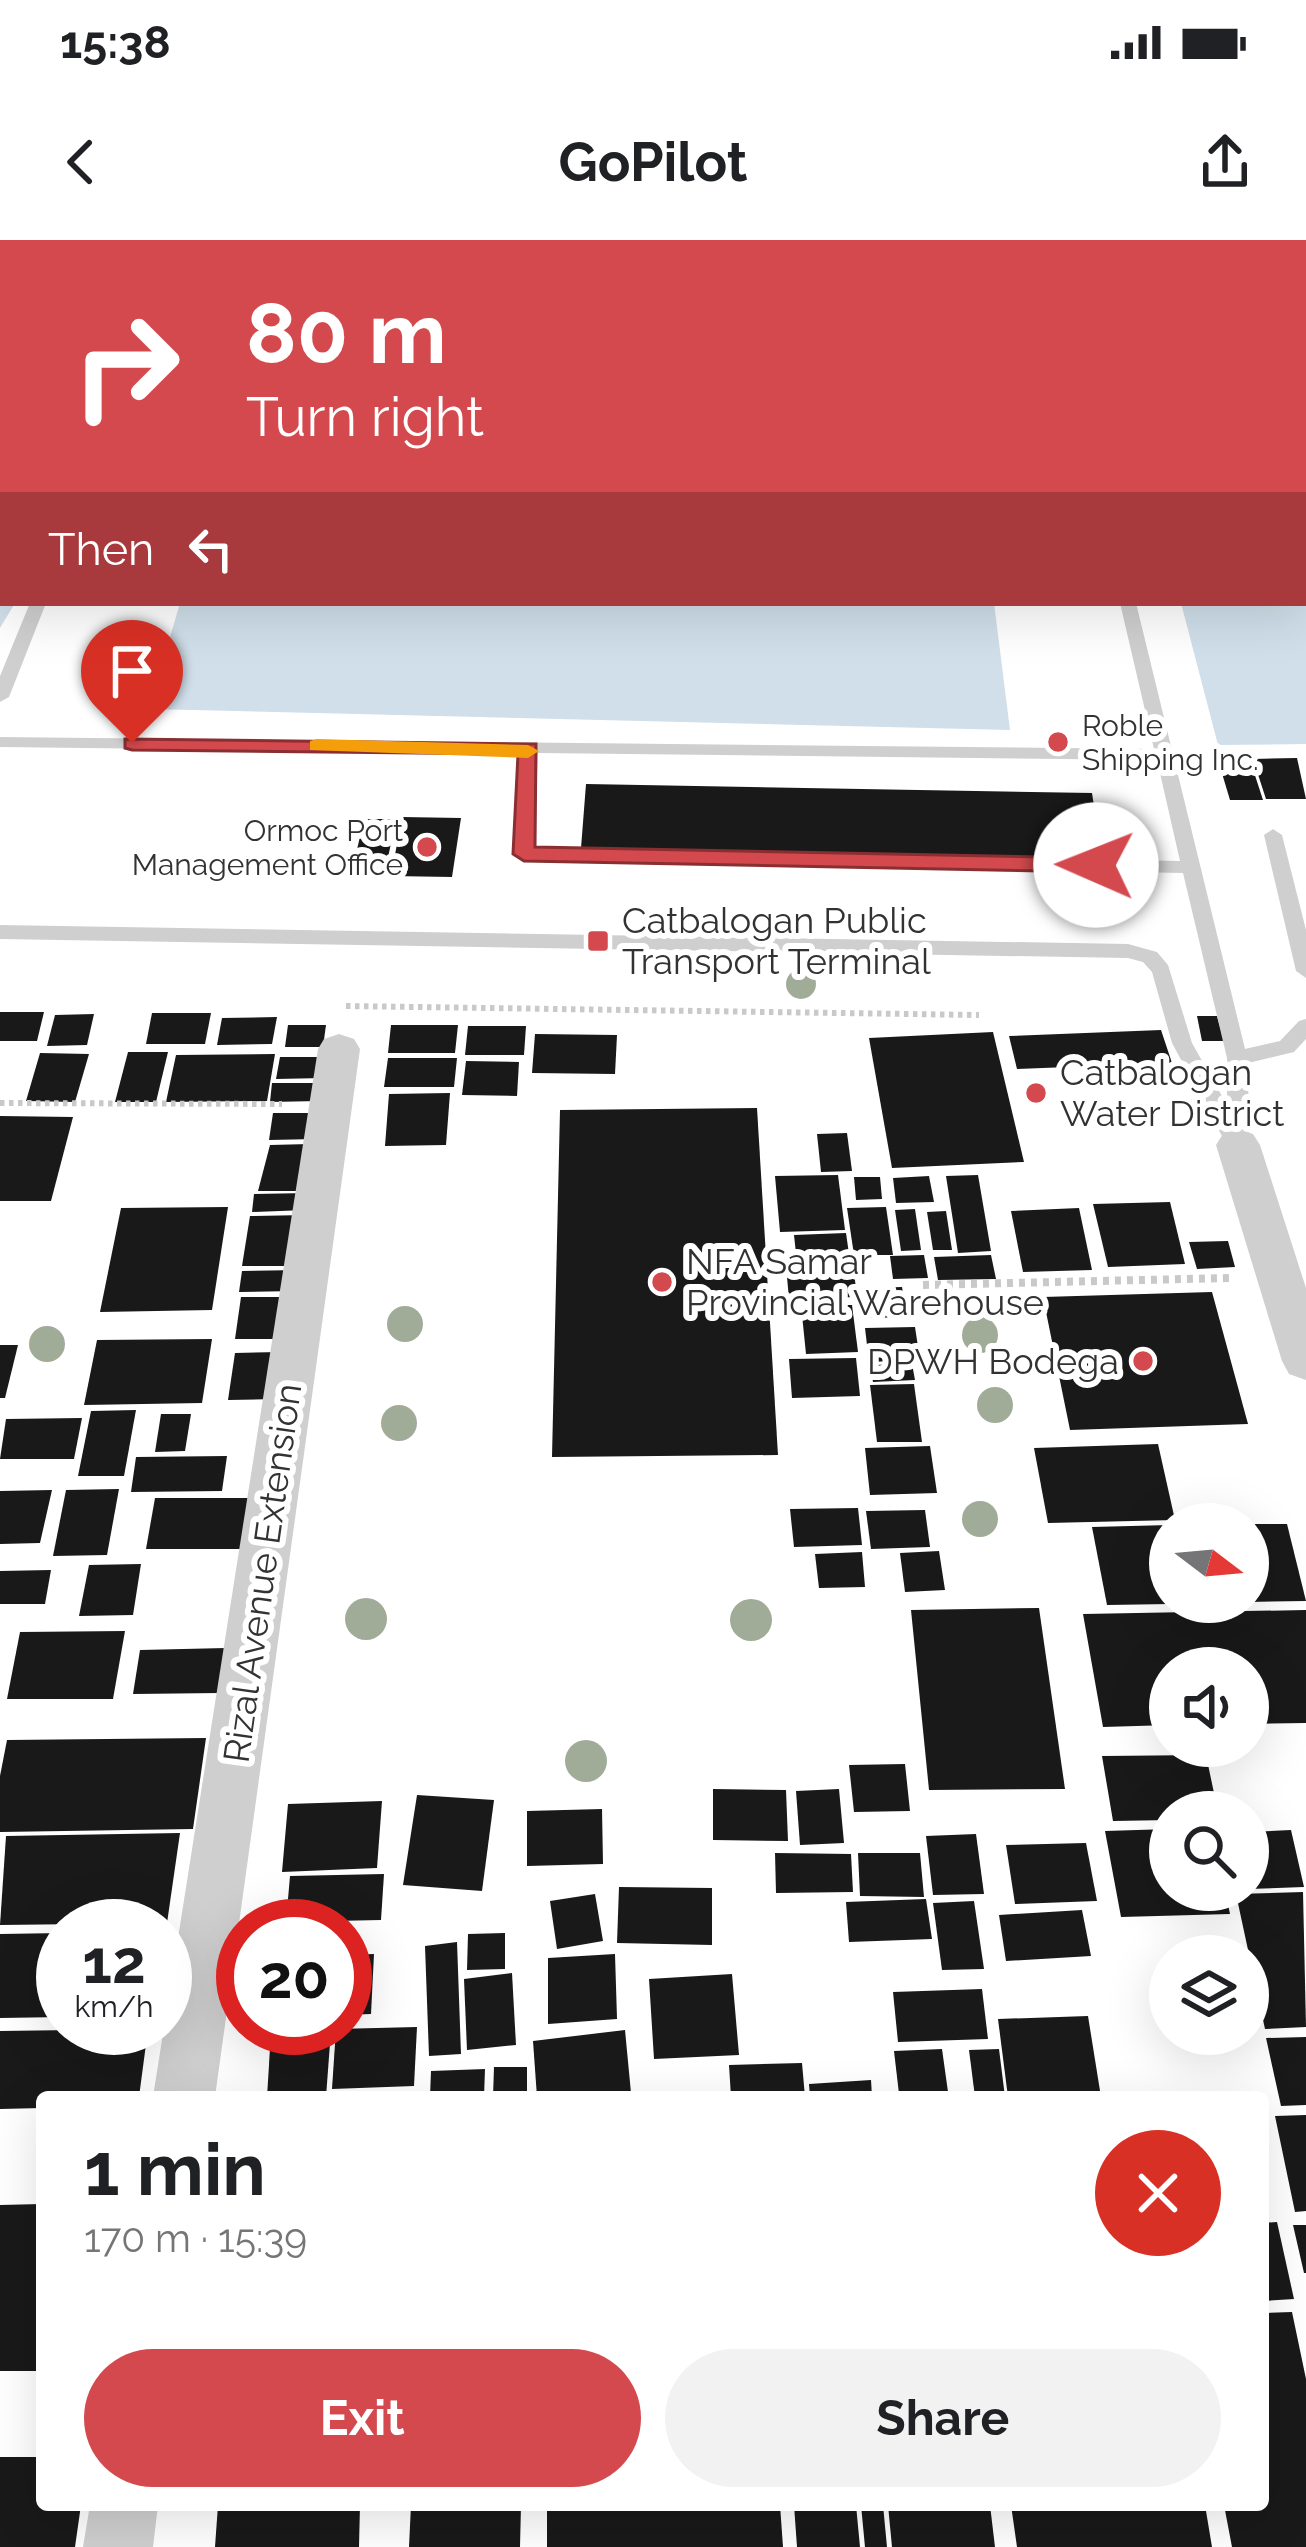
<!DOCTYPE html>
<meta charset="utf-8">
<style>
:root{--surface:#fff;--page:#f2f2f2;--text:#202124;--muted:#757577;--accent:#d3494d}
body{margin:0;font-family:Raleway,sans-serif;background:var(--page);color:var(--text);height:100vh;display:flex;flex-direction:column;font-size:45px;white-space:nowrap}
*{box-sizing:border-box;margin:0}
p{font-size:39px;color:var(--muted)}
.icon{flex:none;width:66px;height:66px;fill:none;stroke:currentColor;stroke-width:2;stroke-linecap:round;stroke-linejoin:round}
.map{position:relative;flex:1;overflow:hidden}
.panel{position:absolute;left:36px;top:1851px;width:1233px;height:420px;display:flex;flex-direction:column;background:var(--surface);border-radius:12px;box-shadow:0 12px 48px #0002}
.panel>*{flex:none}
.banner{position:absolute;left:0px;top:0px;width:1308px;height:366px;box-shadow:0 12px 48px #0002;background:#d3494d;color:#fff;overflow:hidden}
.needle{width:78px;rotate:106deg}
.buttons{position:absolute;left:1149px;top:1263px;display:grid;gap:24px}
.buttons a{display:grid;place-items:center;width:120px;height:120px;border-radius:50%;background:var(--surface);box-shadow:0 12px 48px #0002;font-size:60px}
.speed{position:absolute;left:36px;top:1659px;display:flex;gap:24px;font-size:60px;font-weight:700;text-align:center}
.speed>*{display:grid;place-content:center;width:156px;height:156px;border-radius:50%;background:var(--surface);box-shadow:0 12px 48px #0002;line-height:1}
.speed small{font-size:30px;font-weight:400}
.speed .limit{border:18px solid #d22;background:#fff;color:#111}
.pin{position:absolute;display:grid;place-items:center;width:102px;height:102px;color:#fff;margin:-123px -51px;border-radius:50% 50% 50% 0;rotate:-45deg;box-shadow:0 0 12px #0007}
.pin .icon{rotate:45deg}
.me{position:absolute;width:132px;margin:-66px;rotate:271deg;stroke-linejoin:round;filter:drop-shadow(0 0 9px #0008)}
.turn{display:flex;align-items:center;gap:42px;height:252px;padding:0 48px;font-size:54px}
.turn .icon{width:156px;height:156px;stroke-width:2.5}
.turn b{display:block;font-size:84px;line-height:102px}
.then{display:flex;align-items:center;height:114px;padding:0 48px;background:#0003;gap:24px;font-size:45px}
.round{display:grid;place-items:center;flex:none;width:126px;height:126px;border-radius:63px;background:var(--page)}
.summary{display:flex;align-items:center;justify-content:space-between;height:204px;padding:0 48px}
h1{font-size:72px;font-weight:700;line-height:90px}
.cta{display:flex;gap:24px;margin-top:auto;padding:24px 48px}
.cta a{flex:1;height:138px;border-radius:72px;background:var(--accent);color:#fff;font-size:48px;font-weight:700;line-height:138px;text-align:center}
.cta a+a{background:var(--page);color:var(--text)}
.status{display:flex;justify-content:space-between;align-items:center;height:84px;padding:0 60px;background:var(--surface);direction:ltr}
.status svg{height:33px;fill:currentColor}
header{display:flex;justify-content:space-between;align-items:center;height:156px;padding:0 48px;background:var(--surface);font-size:54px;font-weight:700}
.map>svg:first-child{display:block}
.water{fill:#d0dfea}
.building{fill:#191919}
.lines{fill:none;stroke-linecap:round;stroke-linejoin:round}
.path-far1{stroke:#c9c9c9;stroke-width:6;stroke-dasharray:4.5 4.5;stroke-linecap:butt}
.path{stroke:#c9c9c9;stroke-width:8;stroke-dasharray:6 6;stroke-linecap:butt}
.service{fill:#cfcfcf;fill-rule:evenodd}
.minor{fill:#cfcfcf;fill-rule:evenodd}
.tree{fill:#a0ac98}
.route{fill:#d3494d;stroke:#892f32;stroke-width:3}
.slow{fill:#f59e0b}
.poi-dot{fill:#d3494d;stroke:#fff;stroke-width:4.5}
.labels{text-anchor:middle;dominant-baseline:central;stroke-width:12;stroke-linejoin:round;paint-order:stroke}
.far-poi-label{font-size:30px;fill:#323232;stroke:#fff;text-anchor:start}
.poi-label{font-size:36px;fill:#323232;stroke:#fff;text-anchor:start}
.street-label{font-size:36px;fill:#323232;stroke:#fff}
</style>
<div class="status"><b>15:38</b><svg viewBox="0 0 49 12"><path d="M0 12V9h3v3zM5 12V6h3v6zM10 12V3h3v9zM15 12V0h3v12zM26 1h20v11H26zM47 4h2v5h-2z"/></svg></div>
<header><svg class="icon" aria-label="back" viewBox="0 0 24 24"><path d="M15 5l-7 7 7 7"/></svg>GoPilot<svg class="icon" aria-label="share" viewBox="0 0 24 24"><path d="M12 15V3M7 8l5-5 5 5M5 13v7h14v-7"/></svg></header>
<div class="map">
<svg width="1306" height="2307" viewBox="0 0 1306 2307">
<rect width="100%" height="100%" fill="#fff"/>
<g class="water">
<polygon points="0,0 1306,0 1306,504 1218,505 1181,363 1305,363 1305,3 3,3 3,363 15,363 0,388"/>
<polygon points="180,363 994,363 1010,490 149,469"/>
</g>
<g class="building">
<polygon points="1297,518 1306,559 1266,559 1253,519"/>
<polygon points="1218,520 1250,520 1263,560 1230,560"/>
<polygon points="586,544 1092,553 1102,618 581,608"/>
<polygon points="402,577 461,578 452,637 391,636"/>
<polygon points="364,579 396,579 384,637 351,636"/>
<polygon points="0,772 44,772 37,801 0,801"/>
<polygon points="152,773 211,773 205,804 146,804"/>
<polygon points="94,774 87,805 47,806 55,775"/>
<polygon points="1197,776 1217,776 1224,801 1202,801"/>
<polygon points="277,777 272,804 217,805 222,778"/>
<polygon points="288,785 326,785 323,807 285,807"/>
<polygon points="391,785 458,785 455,813 388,813"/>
<polygon points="468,786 526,786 524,815 465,815"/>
<polygon points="1161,790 1172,823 1017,829 1009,796"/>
<polygon points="993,792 1024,922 892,928 869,798"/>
<polygon points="535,794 617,795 615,834 532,833"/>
<polygon points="128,812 168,812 156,862 115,862"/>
<polygon points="40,813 89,814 75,862 26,861"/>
<polygon points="275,814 267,861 166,862 176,815"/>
<polygon points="280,817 327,817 324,838 276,839"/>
<polygon points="388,818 457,818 454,847 384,847"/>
<polygon points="466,821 519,822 517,856 462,855"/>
<polygon points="272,843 321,843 319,861 270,862"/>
<polygon points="450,853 446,905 385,906 389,854"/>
<polygon points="757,868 778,1215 552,1217 560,870"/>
<polygon points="273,873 320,873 317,899 269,900"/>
<polygon points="0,876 73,877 51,961 0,961"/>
<polygon points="847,893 852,931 821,932 817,894"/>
<polygon points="310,904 311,951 258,951 270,905"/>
<polygon points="838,935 845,990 780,992 775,936"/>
<polygon points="978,935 991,1011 958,1013 946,936"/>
<polygon points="929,936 934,962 896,963 893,938"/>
<polygon points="854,937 880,937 882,959 856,960"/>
<polygon points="308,953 306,970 252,972 254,954"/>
<polygon points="1170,962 1185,1024 1108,1027 1093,964"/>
<polygon points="228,967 212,1070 100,1072 121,968"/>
<polygon points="886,967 893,1015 854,1015 847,968"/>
<polygon points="1079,968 1092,1030 1023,1032 1011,971"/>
<polygon points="915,969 921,1010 901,1011 895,970"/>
<polygon points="946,971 952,1010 933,1010 927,972"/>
<polygon points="306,975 299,1026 242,1026 250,976"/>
<polygon points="846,993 850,1021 797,1023 794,995"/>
<polygon points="1228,1001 1235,1027 1197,1029 1189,1002"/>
<polygon points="924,1015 928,1038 893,1039 890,1016"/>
<polygon points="991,1015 996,1039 938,1040 934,1017"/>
<polygon points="853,1024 857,1057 789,1059 786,1026"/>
<polygon points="300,1030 297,1051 239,1052 242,1031"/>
<polygon points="902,1047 907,1077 869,1078 865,1048"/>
<polygon points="1212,1052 1248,1184 1070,1190 1043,1057"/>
<polygon points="241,1057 285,1057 279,1099 235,1099"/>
<polygon points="801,1065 852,1065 858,1112 806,1114"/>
<polygon points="915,1087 920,1120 869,1122 865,1088"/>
<polygon points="212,1099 202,1163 84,1165 97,1100"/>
<polygon points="0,1105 18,1105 5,1158 0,1158"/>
<polygon points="281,1112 275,1159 228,1160 235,1113"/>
<polygon points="856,1118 860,1156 792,1158 789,1119"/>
<polygon points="912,1124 915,1140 873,1142 870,1125"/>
<polygon points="914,1144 922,1202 877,1202 870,1145"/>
<polygon points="136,1170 124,1236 78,1236 91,1171"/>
<polygon points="161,1174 191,1174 185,1211 155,1212"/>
<polygon points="82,1178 74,1219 0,1219 6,1179"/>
<polygon points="1158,1204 1175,1280 1048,1283 1034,1208"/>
<polygon points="930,1206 937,1253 870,1255 865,1208"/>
<polygon points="227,1216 222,1251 131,1252 136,1217"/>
<polygon points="119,1249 107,1315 53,1316 66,1250"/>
<polygon points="52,1250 40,1303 0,1304 0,1251"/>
<polygon points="155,1258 257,1258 250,1309 146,1309"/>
<polygon points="858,1268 862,1305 794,1307 790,1269"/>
<polygon points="925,1270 930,1307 871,1309 866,1271"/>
<polygon points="1248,1284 1287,1284 1306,1361 1248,1362"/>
<polygon points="1170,1285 1170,1364 1107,1365 1092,1287"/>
<polygon points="939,1311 945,1350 905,1352 900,1313"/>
<polygon points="862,1312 865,1347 819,1348 815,1314"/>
<polygon points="141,1324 133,1375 79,1376 89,1325"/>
<polygon points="51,1330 45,1364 0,1364 0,1331"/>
<polygon points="1039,1368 1065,1549 929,1550 911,1370"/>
<polygon points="1306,1370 1306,1483 1248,1484 1248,1428 1170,1428 1170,1485 1103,1487 1083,1374"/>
<polygon points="125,1391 113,1459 7,1459 20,1392"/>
<polygon points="226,1408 220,1453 133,1454 140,1410"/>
<polygon points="206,1498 193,1589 0,1592 0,1536 7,1500"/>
<polygon points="1206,1515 1218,1572 1170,1572 1170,1580 1113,1581 1102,1516"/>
<polygon points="905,1524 910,1571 854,1572 849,1525"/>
<polygon points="713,1549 786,1550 788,1601 713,1600"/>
<polygon points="839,1549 844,1603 800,1605 796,1551"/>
<polygon points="417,1555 494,1560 482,1651 403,1645"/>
<polygon points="382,1561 377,1628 282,1632 288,1564"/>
<polygon points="602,1569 603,1624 527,1626 527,1571"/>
<polygon points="1170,1589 1170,1650 1225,1650 1230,1674 1121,1677 1105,1591"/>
<polygon points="1291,1590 1304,1647 1248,1649 1248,1592"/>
<polygon points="180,1593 167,1683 0,1685 6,1596"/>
<polygon points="976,1594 984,1654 933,1655 926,1596"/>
<polygon points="1086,1603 1097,1661 1015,1664 1006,1605"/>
<polygon points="775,1613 851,1614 853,1652 776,1653"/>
<polygon points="858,1613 920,1613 924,1657 860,1656"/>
<polygon points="384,1634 381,1680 286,1682 290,1636"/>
<polygon points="619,1647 712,1648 712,1705 617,1703"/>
<polygon points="1303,1652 1306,1787 1265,1789 1236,1654"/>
<polygon points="595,1654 603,1701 557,1709 550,1661"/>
<polygon points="926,1659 932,1699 849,1702 846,1662"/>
<polygon points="974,1661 984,1729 942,1730 933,1663"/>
<polygon points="1082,1670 1091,1716 1006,1721 999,1675"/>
<polygon points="63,1693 63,1777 0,1778 0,1694"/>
<polygon points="505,1693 505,1729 467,1730 468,1694"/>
<polygon points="457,1702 461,1814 429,1816 425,1706"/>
<polygon points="374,1714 371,1774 345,1775 345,1715"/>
<polygon points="615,1714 617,1779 548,1784 548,1718"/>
<polygon points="512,1733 516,1805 467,1810 464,1739"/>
<polygon points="732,1734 739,1815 654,1819 649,1739"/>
<polygon points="982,1749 988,1799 898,1802 893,1752"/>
<polygon points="1088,1776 1101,1857 1008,1857 998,1779"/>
<polygon points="417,1787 414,1846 332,1849 336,1789"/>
<polygon points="148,1789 139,1857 42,1857 42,1868 0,1869 0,1791"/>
<polygon points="331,1790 326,1857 267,1857 271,1792"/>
<polygon points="625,1790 631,1853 537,1857 533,1801"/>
<polygon points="1306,1797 1306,1865 1281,1866 1266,1798"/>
<polygon points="942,1809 948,1852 899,1854 894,1811"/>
<polygon points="999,1809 1005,1857 975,1857 969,1810"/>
<polygon points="802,1823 805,1857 731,1857 729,1825"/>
<polygon points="494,1827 527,1827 527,1857 493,1857"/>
<polygon points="485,1829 484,1857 430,1857 431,1831"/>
<polygon points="871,1840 872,1857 810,1857 809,1844"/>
<polygon points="1306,1875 1306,1971 1295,1972 1275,1876"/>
<polygon points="42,1964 42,2131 0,2131 0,1965"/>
<polygon points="1277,1982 1294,2059 1263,2061 1263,1983"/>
<polygon points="1293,1985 1306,1985 1306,2033 1304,2033"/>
<polygon points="1292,2072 1306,2139 1306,2307 1232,2307 1224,2265 1263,2265 1263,2073"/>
<polygon points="0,2217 42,2217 42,2265 81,2265 75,2307 0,2307"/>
<polygon points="218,2265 360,2265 359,2307 215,2307"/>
<polygon points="411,2265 521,2265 520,2307 409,2307"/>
<polygon points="547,2265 780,2265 783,2307 547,2307"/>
<polygon points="794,2265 856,2265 860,2307 797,2307"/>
<polygon points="861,2265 883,2265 887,2307 865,2307"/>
<polygon points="888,2265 990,2265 995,2307 892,2307"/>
<polygon points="1011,2265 1205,2265 1212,2307 1017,2307"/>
</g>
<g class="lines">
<g class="path-far1">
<polyline points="346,766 979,775"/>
<polyline points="0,863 282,864"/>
</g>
<polyline class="path" points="923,1045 1230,1038"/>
<g class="service">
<polygon points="30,363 46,363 9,457 0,462 0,436"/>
<path d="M1120,363H1136L1245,809L1280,801L1299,781L1306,779V799L1294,812L1248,823L1249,905L1238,913L1230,911L1172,803L1152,732L1143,722L1128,718L0,699V685L1128,704L1157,712L1168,725L1192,803L1227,865V818L1183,633L524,620L515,614L520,513L0,507V497L1154,509ZM538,513L1157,520L1180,621L534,608Z"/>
<polygon points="1273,589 1282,595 1306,690 1306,738 1296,731 1264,595"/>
</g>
<g class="minor">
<polygon points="339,794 354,799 360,809 215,1857 153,1857 318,809 324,799"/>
<polygon points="1238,889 1253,894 1260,905 1306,1048 1306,1140 1289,1134 1282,1121 1216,905 1223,894"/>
<polygon points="90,2265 158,2265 153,2307 83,2307"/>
</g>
</g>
<g class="tree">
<circle cx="801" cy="744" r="15"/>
<circle cx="405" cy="1084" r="18"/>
<circle cx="980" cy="1095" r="18"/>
<circle cx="47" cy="1104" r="18"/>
<circle cx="995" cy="1165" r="18"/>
<circle cx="399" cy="1183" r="18"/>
<circle cx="980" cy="1279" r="18"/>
<circle cx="366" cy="1379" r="21"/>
<circle cx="751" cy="1380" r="21"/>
<circle cx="586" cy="1521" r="21"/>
</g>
<polygon class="route" points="125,499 536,504 535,607 1096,618 1107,625 1096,632 524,621 513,614 518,514 132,510 125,508"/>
<polygon class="slow" points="317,499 528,505 539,511 528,518 310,510 310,501"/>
<g class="poi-dot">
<circle cx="1058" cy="502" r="12"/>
<circle cx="427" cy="607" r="12"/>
<rect x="586" y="689" width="24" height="24" rx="6"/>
<circle cx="1036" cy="853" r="12"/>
<circle cx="662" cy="1042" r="12"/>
<circle cx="1143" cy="1121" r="12"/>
</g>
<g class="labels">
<g class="far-poi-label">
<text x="1082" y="485">Roble<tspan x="1082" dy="34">Shipping Inc.</tspan></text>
<text x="403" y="590" text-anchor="end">Ormoc Port<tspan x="403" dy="34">Management Office</tspan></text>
</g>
<g class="poi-label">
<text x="622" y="680">Catbalogan Public<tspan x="622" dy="41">Transport Terminal</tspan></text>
<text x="1060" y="832">Catbalogan<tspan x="1060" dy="41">Water District</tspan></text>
<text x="686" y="1021">NFA Samar<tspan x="686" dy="41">Provincial Warehouse</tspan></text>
<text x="1119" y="1121" text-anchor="end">DPWH Bodega</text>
</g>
<g class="street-label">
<text transform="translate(262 1333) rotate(-82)">Rizal Avenue Extension</text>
</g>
</g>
</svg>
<div class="buttons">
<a><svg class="needle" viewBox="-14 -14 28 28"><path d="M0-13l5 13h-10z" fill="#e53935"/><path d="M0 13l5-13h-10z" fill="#757577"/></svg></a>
<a><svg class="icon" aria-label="sound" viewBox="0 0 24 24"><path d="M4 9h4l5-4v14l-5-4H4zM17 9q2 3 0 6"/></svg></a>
<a><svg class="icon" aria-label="search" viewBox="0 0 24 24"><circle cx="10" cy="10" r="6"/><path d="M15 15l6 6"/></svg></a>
<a><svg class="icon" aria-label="layers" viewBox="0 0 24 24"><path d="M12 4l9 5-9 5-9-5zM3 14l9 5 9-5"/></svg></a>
</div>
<div class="speed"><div>12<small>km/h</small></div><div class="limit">20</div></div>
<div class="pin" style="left:132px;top:503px;background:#d93025"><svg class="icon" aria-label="arrive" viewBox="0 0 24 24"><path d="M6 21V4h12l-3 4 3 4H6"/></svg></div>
<svg class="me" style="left:1096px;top:625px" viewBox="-20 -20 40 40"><circle r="19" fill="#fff"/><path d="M0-13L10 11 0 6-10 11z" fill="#d3494d"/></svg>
<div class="banner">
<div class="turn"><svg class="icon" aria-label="right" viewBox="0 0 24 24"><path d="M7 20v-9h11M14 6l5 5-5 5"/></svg><div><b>80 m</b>Turn right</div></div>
<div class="then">Then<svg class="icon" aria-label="left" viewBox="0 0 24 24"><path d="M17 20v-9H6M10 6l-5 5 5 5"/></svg></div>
</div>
<section class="panel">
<div class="summary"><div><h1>1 min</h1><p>170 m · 15:39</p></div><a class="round" style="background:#d93025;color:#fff"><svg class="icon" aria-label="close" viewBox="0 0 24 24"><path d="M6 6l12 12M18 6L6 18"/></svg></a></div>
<div class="cta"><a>Exit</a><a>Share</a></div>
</section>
</div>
